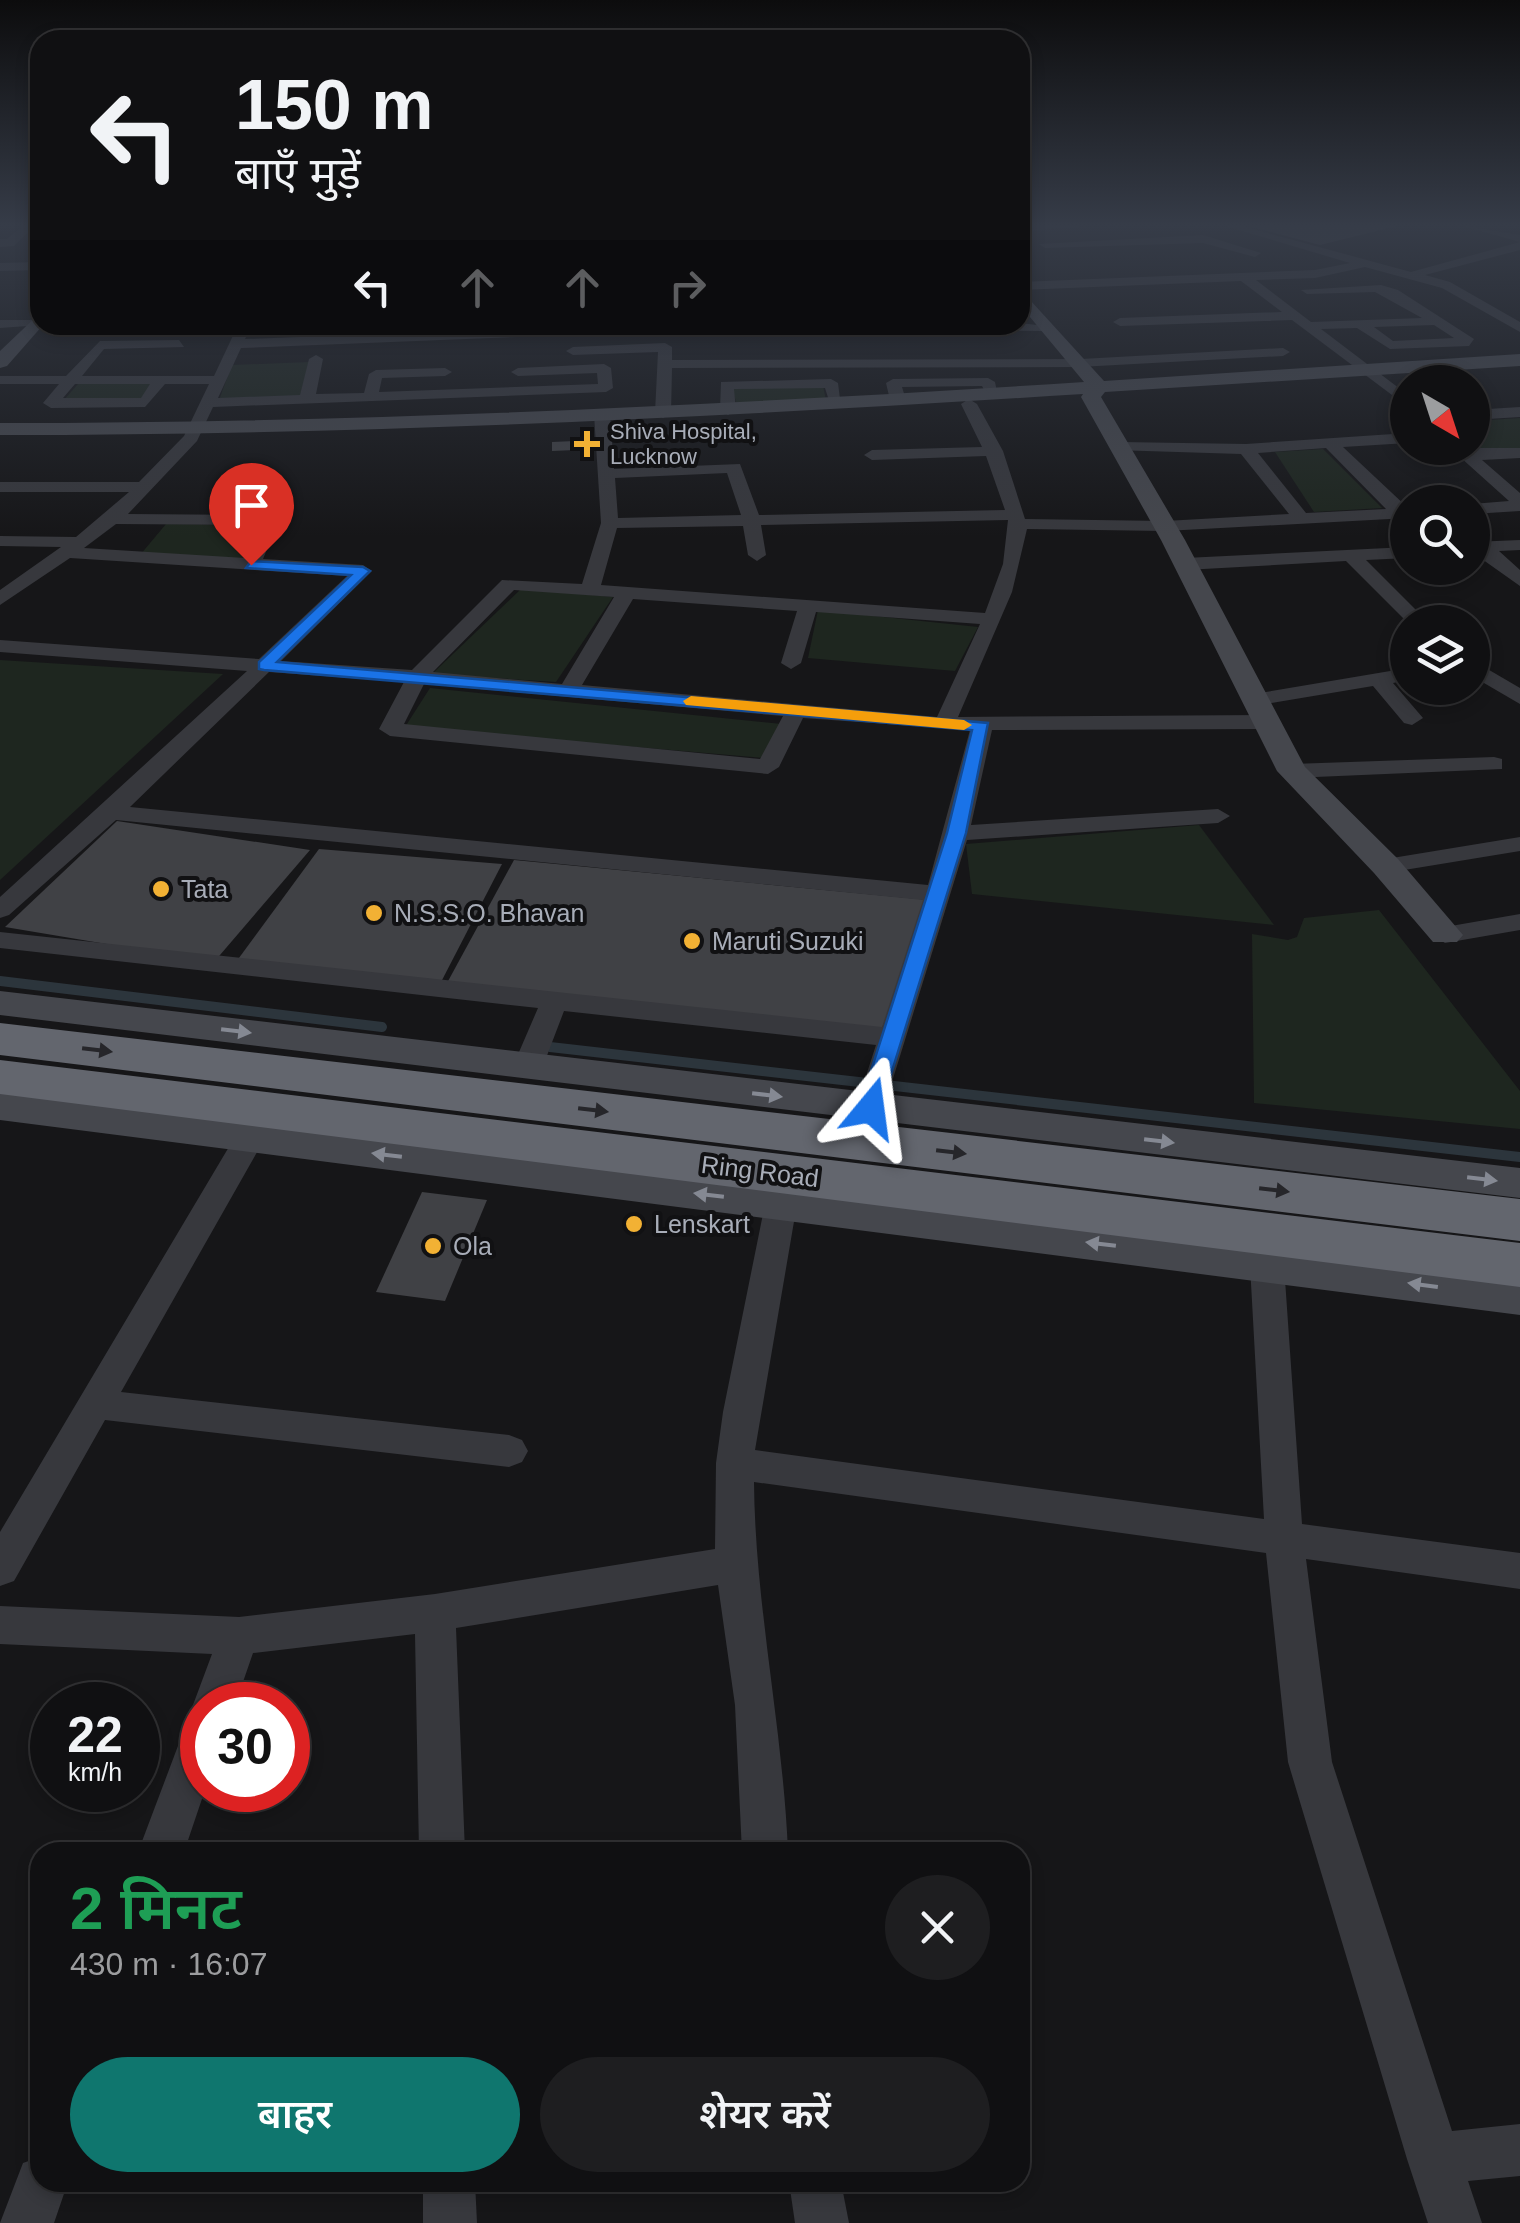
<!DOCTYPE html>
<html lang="hi">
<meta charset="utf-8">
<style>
:root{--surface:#101012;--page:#1e1e20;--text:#f1f3f6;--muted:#9c9d9f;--line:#303032;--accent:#0f766e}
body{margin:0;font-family:Helvetica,"Noto Sans Devanagari",sans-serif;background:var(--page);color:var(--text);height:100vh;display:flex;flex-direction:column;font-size:38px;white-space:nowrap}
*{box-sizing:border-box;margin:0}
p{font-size:32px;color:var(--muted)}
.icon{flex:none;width:55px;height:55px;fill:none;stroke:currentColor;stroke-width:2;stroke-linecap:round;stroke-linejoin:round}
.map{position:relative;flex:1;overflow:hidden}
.drawer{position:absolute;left:30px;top:1842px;width:1000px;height:350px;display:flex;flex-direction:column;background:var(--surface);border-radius:30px;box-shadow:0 5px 15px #0003,0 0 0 2px var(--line)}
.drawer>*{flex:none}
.guide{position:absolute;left:30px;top:30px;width:1000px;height:305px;border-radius:30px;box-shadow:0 5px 15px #0003,0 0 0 2px var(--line);background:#101012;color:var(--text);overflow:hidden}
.needle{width:65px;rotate:141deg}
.tools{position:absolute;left:1390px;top:365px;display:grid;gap:20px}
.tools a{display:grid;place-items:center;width:100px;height:100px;border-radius:50%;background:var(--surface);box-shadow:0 5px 15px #0003,0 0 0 2px var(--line);font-size:50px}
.speed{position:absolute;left:30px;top:1682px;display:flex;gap:20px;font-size:50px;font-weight:700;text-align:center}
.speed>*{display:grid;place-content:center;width:130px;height:130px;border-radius:50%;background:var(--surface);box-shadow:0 5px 15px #0003,0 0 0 2px var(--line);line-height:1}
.speed small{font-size:25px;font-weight:400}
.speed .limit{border:15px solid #d22;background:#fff;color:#111}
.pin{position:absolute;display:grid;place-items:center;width:85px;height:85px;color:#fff;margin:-102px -42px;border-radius:50% 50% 50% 0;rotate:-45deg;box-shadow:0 0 10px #0007}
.pin .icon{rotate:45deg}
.me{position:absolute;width:110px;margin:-55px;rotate:16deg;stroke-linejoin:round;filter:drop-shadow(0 0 8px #0008)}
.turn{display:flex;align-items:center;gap:35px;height:210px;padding:0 40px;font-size:45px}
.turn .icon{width:130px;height:130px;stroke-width:2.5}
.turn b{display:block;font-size:70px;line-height:85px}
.lanes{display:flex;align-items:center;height:95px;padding:0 40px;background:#0003;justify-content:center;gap:50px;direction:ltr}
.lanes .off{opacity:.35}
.round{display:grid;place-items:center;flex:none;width:105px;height:105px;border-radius:52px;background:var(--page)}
.head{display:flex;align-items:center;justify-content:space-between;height:170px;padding:0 40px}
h1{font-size:60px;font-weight:600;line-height:75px;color:#1e9e55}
.button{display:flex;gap:20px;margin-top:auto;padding:20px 40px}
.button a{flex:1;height:115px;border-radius:60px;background:var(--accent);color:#fff;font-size:40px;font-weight:600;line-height:115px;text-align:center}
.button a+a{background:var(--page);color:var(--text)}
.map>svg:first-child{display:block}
.green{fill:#1e261f}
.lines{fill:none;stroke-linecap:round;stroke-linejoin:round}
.stream{stroke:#2c353c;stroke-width:10}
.building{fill:#404145}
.street{fill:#37383d;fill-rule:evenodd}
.secondary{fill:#45474d;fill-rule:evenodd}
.highway{fill:#63666e;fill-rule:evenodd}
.oneway{fill:#858993}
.oneway2{fill:#26262a}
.route{fill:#1a73e8;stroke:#114b97;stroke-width:2.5}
.slow{fill:#f59e0b}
.poi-dot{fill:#f2b134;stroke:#111113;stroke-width:4}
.labels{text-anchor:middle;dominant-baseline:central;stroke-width:8;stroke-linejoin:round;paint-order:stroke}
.far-poi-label{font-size:22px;fill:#a8adb8;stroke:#111113;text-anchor:start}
.poi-label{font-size:25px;fill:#a8adb8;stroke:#111113;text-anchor:start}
.street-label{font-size:25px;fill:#a8adb8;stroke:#111113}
</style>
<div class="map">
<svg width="1520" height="2223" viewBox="0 0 1520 2223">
<rect width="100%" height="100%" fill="#161618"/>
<g class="green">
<polygon points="309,362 300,396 219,400 232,365"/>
<polygon points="154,383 140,400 63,401 78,384"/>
<polygon points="823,386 826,400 737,405 732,388"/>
<polygon points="1520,418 1520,448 1481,450 1473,443 1473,421"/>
<polygon points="1323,449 1382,508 1314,512 1275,452"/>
<polygon points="166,524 263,525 248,561 140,555"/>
<polygon points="522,588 613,597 556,682 432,674"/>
<polygon points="818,610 978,627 955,671 808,658"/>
<polygon points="0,660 223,674 0,880"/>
<polygon points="430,688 782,724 764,758 405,727"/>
<polygon points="1199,825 1274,925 972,894 966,844"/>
<polygon points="1379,910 1520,1091 1520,1129 1254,1103 1252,934 1288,940 1297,937 1304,918"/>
</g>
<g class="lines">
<g class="stream">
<polyline points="0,981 382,1027"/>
<polyline points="550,1047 1520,1157"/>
</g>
</g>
<g class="building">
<polygon points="1401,225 1320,245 1248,226 1248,225"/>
<polygon points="597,440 598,449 552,451 552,442"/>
<polygon points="117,821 310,850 214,962 5,927"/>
<polygon points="319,849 502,864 440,984 236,962"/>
<polygon points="514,860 929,900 881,1031 447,983"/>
<polygon points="422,1192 487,1200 445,1301 376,1292"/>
</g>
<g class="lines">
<g class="street">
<polygon points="23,225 35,225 14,246 0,247 0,239 7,239"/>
<polygon points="1020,225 1077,225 1079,227 1020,231"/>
<path d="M1222,225H1238L1411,272L1520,242L1459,225L1520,235V250L1425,275L1450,282L1520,322V332L1442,288L1365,267L1315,278L1256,280L1311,322L1422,318L1375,292L1307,294L1301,290L1381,285L1398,290L1474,339L1469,346L1390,349L1357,328L1321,329L1408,395V407L1292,320L1120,326L1113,322L1120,318L1282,312L1241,281L1020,290V282L1315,270L1350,263ZM1434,325L1454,338L1393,341L1374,327Z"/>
<polygon points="1203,235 1261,253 1255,257 1203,243 1045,248 1039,244"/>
<polygon points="40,262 40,270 0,271 0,263"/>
<polygon points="0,320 35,320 41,325 0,328"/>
<polygon points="1020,323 1054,327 1047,331 850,329 843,325"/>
<path d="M238,325H252L245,339L517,329L524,333L517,337L241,348L218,398L300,395L309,359L316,355L323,359L316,394L364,393L369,374L376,370L445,368L452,372L445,376L382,378L379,392L598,384L597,373L518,376L511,372L518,368L604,364L611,368L613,388L606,392L213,407L197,441L128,514L270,515L279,520L263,559L363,565L372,571L281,661L412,670L502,580L582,584L601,523L594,414L602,409L610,414L614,469L740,464L759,515L1005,510L986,456L872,460L864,455L872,450L982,447L961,404L969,399L977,404L1003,451L1025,519L1165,521L1289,514L1241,454L1114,450L1112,447L1120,442L1246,444L1408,433V443L1343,447L1408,508V518L1165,531L1027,529L1012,592L958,717L1266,715L1277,722L1266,729L992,730L971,825L1218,809L1230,816L1218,823L967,840L882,1114L871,1117L856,1107L876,1045L564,1011L543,1066L528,1076L513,1066L538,1008L0,948V932L882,1027L923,900L116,820L9,915L0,918V897L247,671L0,652V640L259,659L347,576L70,558L0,605V590L61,547L0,546V536L76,537L129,492H0V482H139L184,436L209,384H165L145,407L51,408L43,403L59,384H0V376H66L100,341L179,340L184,347L104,349L82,376H214ZM75,384H150L141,398H63ZM1326,448L1386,509L1306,513L1258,453ZM727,473L741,515L618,518L615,478ZM1008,520L1003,564L985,613L601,585L617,528L743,526L748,555L757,561L766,555L761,525ZM116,524L259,525L245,558L84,548ZM514,590L614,597L562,684L433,672ZM633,599L797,611L781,663L791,669L801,663L816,612L980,624L937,717L582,685ZM269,672L404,682L379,729L390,736L768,774L779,767L803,718L970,730L928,885L130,807ZM424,684L783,716L760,759L404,724Z"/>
<polygon points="661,325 843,325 789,332 665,332 658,328"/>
<polygon points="665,343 672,347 672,360 1081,359 1283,348 1290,352 1283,356 1079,367 672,368 671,413 663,418 655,413 658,352 573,355 566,351 573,347"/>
<polygon points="988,378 995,382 998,397 988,397 982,386 902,387 906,400 898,405 890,400 886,383 893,379"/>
<polygon points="831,379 838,383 841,407 831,407 825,388 734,389 736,410 728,415 720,410 721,382"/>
<polygon points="1520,407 1520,417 1472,420 1472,410"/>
<polygon points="1450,448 1520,448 1520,458 1482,460 1520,493 1520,511 1472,514 1472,504 1509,501"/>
<polygon points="1520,540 1520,550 1499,551 1520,570 1520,586 1472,552 1472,542"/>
<polygon points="1408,547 1408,558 1366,560 1428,622 1408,623 1346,561 1185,570 1176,564 1185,558"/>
<polygon points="1472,660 1520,688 1520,704 1472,676"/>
<polygon points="1408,668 1408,680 1393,683 1423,718 1412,725 1404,723 1373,686 1254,706 1243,700 1254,694"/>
<polygon points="1494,757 1502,759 1502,769 1292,778 1281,771 1292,764"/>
<polygon points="1520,837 1520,851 1386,873 1374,866 1386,859"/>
<polygon points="1520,914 1520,930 1445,943 1432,935 1445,927"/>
<polygon points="250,1127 261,1130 265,1138 121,1392 509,1435 522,1440 528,1451 522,1462 509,1467 105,1420 14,1581 0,1586 0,1532 239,1130"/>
<path d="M781,1192L792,1196L797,1204L755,1450L1264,1519L1250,1265L1255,1256L1267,1252L1279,1256L1284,1265L1302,1524L1520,1553V1589L1306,1559L1332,1762L1452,2131L1520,2124V2176L1468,2181L1482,2223H1428L1407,2159L1288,1762L1266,1553L754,1482C755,1606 783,1728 788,1852H742L735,1705L718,1585L456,1628L465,1852H419L415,1634L253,1653L235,1705H202L205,1790L184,1852H138L187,1722L198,1717L193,1705L212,1654L0,1644V1606L239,1617L435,1594L715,1549L716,1463L723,1412L765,1204L770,1196Z"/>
<polygon points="40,2157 40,2182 68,2182 54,2223 0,2223 23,2163"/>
<polygon points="423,2182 475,2182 477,2223 423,2223"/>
<polygon points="789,2182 841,2182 849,2223 795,2223"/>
</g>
<g class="secondary">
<path d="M1020,289L1104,381L1520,354V366L1105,392L1101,397L1185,540L1305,767L1398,859L1457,928L1463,935L1457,942H1433L1374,873L1277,771L1161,540L1081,397L1083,394C722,417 362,435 0,435V423C362,423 723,405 1084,382L1020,305Z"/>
<polygon points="40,313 43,325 7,366 0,368 0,351"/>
<polygon points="0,991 1520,1168 1520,1198 0,1015"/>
<polygon points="0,1092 1520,1281 1520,1315 0,1120"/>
</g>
<g class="highway">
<polygon points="0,1023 1520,1199 1520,1241 0,1055"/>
<polygon points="0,1060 1520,1243 1520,1287 0,1094"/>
</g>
</g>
<defs><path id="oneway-solid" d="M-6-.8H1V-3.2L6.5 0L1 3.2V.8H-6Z" transform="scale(2.5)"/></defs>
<g class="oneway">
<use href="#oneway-solid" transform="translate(236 1031) rotate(7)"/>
<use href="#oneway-solid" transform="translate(767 1095) rotate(7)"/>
<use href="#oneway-solid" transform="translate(1159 1141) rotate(7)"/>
<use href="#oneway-solid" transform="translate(387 1155) rotate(-173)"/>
<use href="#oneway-solid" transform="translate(1482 1179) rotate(7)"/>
<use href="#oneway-solid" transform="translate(709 1195) rotate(-173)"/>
<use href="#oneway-solid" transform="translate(1101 1244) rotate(-173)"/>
<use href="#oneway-solid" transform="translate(1423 1285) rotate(-172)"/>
</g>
<g class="oneway2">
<use href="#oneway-solid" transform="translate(97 1050) rotate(7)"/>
<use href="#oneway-solid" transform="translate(593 1110) rotate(7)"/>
<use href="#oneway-solid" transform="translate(951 1152) rotate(7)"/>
<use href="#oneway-solid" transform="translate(1274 1190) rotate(7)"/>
</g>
<linearGradient id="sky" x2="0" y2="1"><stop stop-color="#0c0c0d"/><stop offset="0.42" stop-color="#363c48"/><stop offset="1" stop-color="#363c48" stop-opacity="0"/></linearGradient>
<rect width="1520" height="536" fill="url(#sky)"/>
<polygon class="route" points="251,561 363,567 370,571 277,662 988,723 966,833 879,1113 863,1113 859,1108 947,833 972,730 264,670 259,669 259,662 351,575 246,568"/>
<polygon class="slow" points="691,696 964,720 972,725 964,730 686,705 683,701"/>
<g class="poi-dot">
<path d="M582 429h10v10h10v10h-10v10h-10v-10h-10v-10h10z"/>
<circle cx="161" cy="889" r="10"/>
<circle cx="374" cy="913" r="10"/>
<circle cx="692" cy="941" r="10"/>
<circle cx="634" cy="1224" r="10"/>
<circle cx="433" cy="1246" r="10"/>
</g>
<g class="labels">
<g class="far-poi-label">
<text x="610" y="431">Shiva Hospital,<tspan x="610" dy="25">Lucknow</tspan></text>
</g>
<g class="poi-label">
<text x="181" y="889">Tata</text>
<text x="394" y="913">N.S.S.O. Bhavan</text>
<text x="712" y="941">Maruti Suzuki</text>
<text x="654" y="1224">Lenskart</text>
<text x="453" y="1246">Ola</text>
</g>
<g class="street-label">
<text transform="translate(760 1171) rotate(7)">Ring Road</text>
</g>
</g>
</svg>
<div class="tools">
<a><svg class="needle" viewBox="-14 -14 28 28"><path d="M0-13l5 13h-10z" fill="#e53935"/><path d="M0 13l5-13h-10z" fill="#9c9d9f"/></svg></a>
<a><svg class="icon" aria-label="search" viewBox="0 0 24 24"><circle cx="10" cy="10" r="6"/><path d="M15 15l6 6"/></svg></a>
<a><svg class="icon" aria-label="layers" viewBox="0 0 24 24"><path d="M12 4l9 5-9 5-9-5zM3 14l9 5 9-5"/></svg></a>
</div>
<div class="speed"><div>22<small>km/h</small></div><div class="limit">30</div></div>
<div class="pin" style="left:251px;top:565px;background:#d93025"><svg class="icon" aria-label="arrive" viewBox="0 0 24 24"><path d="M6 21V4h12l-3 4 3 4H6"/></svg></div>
<svg class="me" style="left:871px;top:1108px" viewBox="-20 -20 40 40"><path d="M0-17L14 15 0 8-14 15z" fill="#1a73e8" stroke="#fff" stroke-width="4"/></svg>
<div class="guide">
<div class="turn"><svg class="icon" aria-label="left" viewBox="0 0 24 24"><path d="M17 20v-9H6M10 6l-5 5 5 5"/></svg><div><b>150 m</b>बाएँ मुड़ें</div></div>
<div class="lanes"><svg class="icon" aria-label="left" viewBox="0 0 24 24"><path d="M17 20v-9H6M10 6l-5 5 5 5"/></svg><svg class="icon off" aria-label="ahead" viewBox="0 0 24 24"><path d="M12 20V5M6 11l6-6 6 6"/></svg><svg class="icon off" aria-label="ahead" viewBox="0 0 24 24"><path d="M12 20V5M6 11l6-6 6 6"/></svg><svg class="icon off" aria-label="right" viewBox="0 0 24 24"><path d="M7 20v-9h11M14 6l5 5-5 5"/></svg></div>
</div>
<section class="drawer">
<div class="head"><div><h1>2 मिनट</h1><p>430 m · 16:07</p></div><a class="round"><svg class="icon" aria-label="close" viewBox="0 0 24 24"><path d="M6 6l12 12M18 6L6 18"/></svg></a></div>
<div class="button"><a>बाहर</a><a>शेयर करें</a></div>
</section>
</div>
